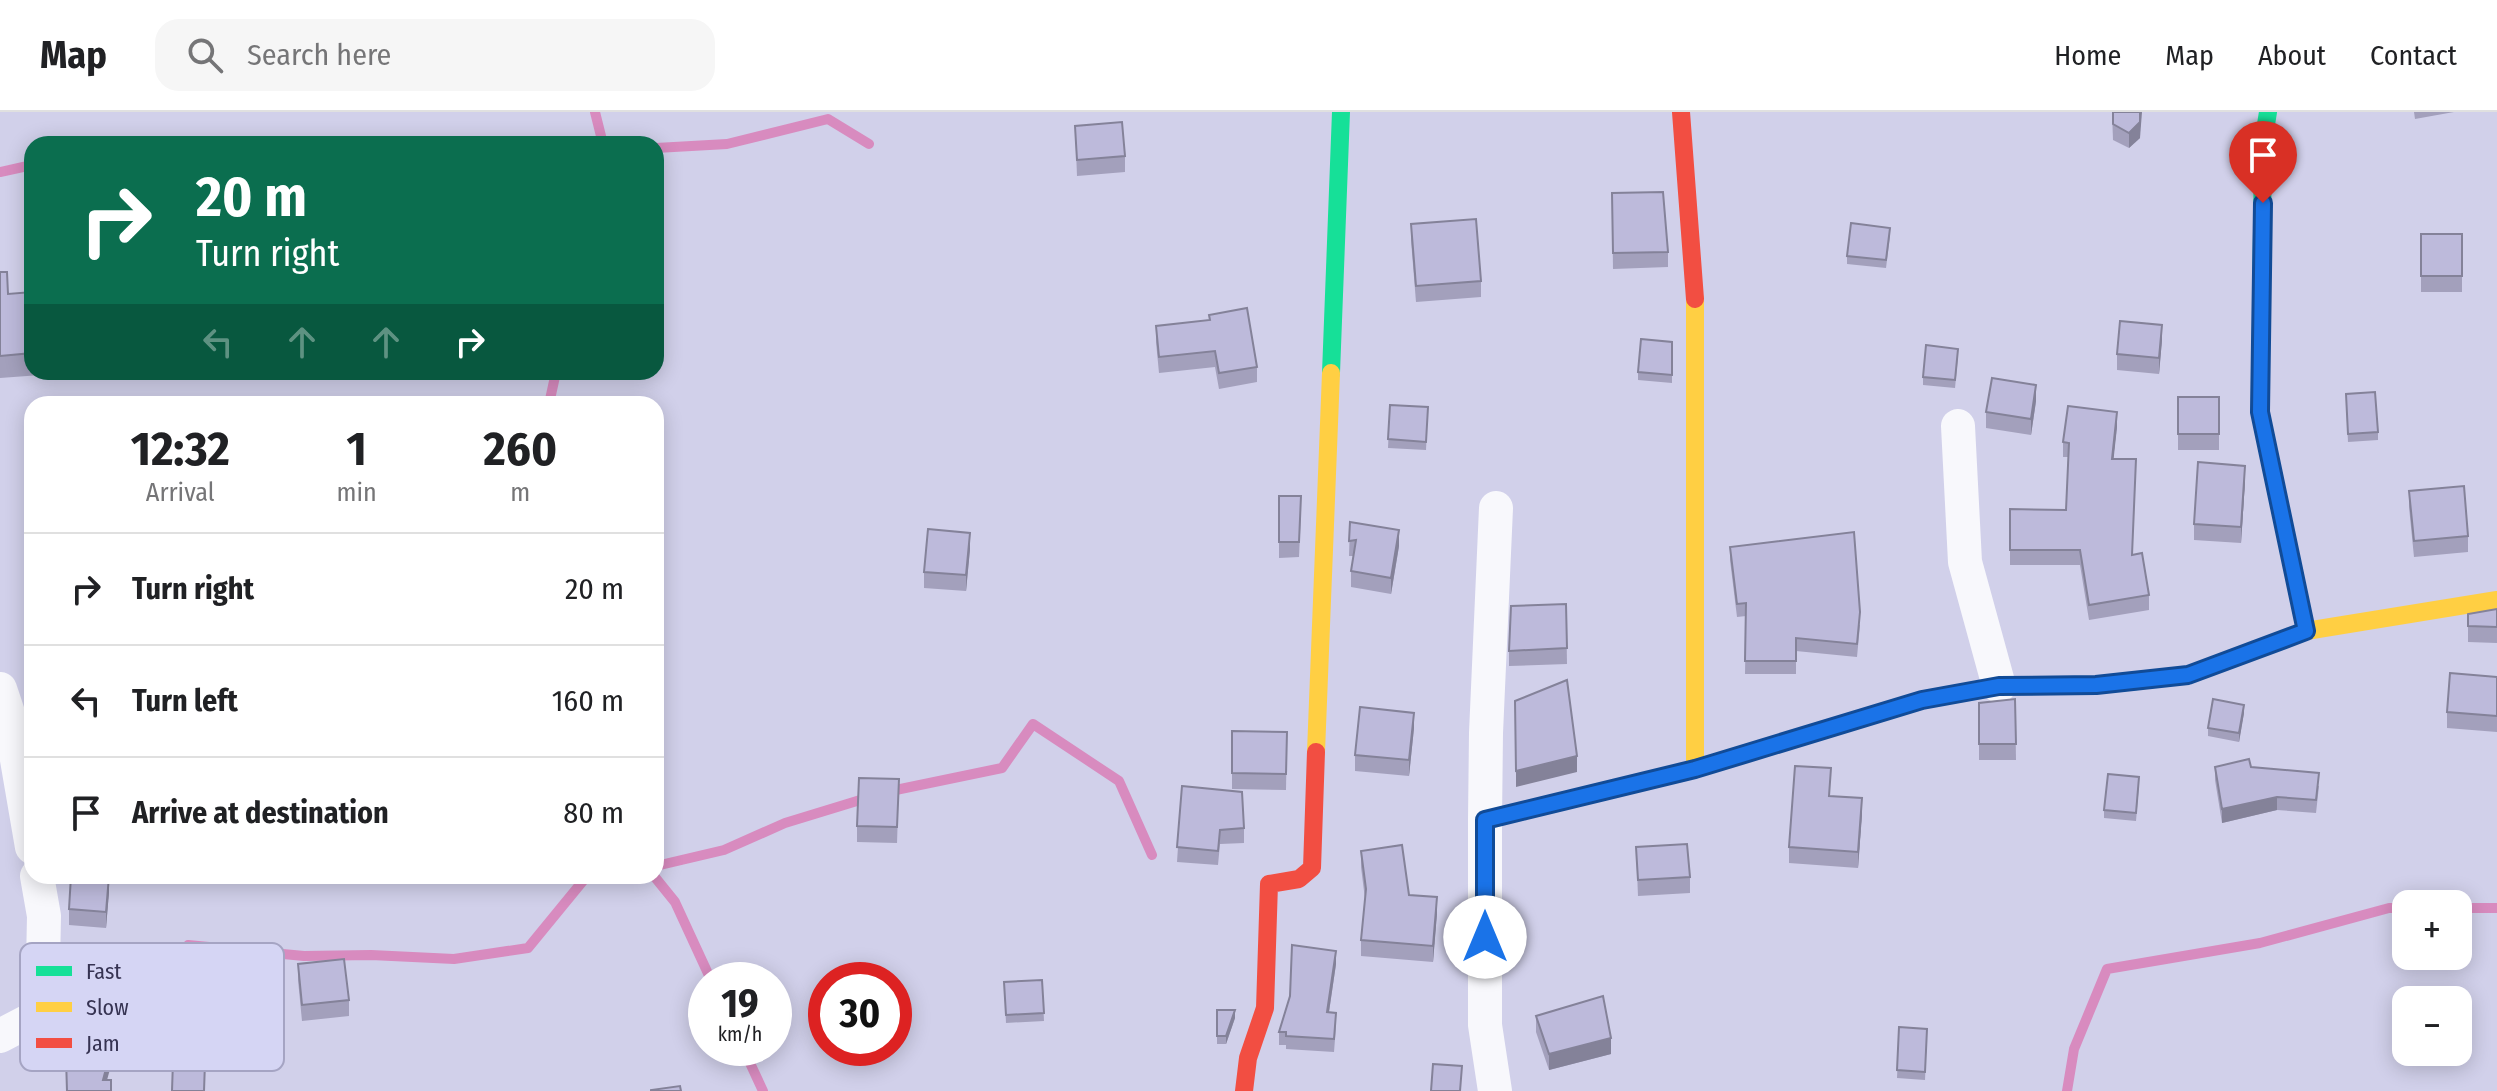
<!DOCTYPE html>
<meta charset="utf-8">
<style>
:root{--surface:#fff;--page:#f6f6f6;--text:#202124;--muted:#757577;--line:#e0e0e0}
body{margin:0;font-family:"Fira Sans Condensed",sans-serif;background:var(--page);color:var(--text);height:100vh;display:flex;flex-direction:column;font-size:30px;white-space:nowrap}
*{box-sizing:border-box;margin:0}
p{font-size:26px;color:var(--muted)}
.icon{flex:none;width:44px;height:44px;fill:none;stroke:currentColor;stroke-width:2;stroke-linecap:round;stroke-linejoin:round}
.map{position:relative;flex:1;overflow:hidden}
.panel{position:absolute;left:24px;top:284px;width:640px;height:488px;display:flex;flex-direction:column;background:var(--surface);border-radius:24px;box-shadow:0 4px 20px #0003}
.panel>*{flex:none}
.guide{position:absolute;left:24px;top:24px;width:640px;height:244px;border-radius:24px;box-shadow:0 4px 20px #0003;background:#0b6e4f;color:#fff;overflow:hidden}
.tools{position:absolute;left:2392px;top:778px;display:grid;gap:16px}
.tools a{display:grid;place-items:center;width:80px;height:80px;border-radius:16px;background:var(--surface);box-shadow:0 4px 20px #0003;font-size:40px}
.speed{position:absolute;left:688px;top:850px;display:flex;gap:16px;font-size:40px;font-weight:700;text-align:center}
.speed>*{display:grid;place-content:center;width:104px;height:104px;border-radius:50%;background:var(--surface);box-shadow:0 4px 20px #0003;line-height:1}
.speed small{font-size:20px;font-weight:400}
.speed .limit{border:12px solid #d22;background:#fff;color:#111}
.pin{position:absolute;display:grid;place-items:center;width:68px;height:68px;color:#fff;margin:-82px -34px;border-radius:50% 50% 50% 0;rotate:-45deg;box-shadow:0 0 8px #0007}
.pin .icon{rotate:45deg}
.me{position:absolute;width:88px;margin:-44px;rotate:0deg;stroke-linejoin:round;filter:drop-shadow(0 0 6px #0008)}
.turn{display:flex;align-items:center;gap:28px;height:168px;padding:0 40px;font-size:36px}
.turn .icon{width:104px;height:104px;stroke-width:2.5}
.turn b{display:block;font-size:56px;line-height:68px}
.lanes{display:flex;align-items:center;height:76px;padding:0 40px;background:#0003;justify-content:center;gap:40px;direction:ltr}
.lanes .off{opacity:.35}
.eta{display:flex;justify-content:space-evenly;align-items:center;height:136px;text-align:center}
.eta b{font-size:48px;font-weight:700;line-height:56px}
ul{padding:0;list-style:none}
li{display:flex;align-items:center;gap:24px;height:112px;padding:0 40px;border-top:2px solid var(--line)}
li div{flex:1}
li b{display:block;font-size:30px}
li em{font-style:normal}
header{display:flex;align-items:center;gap:48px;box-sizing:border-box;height:112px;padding:0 40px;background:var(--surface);border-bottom:2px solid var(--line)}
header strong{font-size:38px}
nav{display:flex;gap:44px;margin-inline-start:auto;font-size:28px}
.search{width:560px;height:72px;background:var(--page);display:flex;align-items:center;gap:20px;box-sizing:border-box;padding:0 28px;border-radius:24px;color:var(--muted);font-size:30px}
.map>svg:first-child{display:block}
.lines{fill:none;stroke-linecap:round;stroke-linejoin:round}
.stream{stroke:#d88bbf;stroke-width:10}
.street{stroke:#f8f8fc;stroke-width:34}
.fast{stroke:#16e098;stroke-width:18}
.slow{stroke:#ffcf43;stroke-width:18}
.jam{stroke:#f24e42;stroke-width:18}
.wall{fill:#a3a0bc}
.shaded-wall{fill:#848299}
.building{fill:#bdbadb;stroke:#848299;stroke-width:2}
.route-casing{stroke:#114b97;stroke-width:20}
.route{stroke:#1a73e8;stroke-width:14}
.key{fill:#d5d5f4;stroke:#a5a4c3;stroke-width:2}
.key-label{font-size:22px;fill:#363352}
</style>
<header>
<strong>Map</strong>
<div class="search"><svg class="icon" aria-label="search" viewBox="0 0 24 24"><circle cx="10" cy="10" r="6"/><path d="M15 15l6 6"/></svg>Search here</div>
<nav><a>Home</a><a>Map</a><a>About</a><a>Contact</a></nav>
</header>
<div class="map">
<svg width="2497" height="979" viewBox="0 0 2497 979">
<rect width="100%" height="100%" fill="#d1d0ea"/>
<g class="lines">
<g class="stream">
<polyline points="595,0 603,32"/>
<polyline points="656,36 727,32 828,7 869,32"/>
<polyline points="0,60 32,53"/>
<polyline points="549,292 556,260"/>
<polyline points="886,680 1002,656 1033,612 1119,669 1152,743"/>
<polyline points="656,754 724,738 785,711 870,685"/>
<polyline points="654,764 675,790 711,868"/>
<polyline points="2458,796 2497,796"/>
<polyline points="188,833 304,844 371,843 454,847 528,836 587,764"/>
<polyline points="743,936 763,979"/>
<polyline points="2067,979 2074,937 2107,857 2260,831 2389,796 2406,796"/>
</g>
<g class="street">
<polyline points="1958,314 1965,450 1999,574"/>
<polyline points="0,577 10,607 32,735"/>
<polyline points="0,924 42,902 44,804 37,764"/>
<polyline points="1495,979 1485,913 1485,708 1486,621 1496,396"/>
</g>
<g class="fast">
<polyline points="2268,0 2263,31 2260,300 2306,519"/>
<polyline points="1331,261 1341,0"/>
<polyline points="1695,657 1922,588 1999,574 2096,573 2137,569"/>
</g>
<g class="slow">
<polyline points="2137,569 2188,563 2306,519 2497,488"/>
<polyline points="1316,640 1331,261"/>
<polyline points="1485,708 1695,657 1695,187"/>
</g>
<g class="jam">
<polyline points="1681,0 1695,187"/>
<polyline points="1244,979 1248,946 1265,896 1269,772 1299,767 1312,756 1316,640"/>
</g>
</g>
<g class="wall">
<polygon points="2112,0 2140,26 2129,36 2113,28"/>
<polygon points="2414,0 2454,0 2415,7"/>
<polygon points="1075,14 1125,44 1125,60 1077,64"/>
<polygon points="1612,81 1668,140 1668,155 1613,157"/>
<polygon points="1411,112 1481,169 1481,185 1416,190 1411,128"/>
<rect x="2421" y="122" width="41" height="58"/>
<polygon points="1890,124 1886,156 1847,152 1847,144"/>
<polygon points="0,160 8,182 32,180 32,260 54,260 54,262 0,266"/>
<polygon points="1209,203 1257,255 1257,270 1219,277 1215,255 1159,261 1156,230 1156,214 1209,208"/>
<polygon points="2162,228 2159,262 2117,258 2117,242"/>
<polygon points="1672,230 1672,271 1638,268 1638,260"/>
<polygon points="1958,245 1955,276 1923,273 1923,265"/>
<rect x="2178" y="285" width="41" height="53"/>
<polygon points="2036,289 2031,323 1986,316 1986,300"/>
<polygon points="2346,290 2378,320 2378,328 2348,330"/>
<polygon points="1390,293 1428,295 1426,338 1388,336"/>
<polygon points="2117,315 2113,347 2133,443 2149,483 2149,498 2089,508 2080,453 2010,453 2010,397 2066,398 2068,345 2063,345 2063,330"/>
<polygon points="2245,370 2241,431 2194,428 2194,412"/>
<polygon points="2409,379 2468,424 2468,440 2414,445 2409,395"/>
<polygon points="1279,384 1301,400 1299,445 1279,446"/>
<polygon points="1350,410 1399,434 1391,482 1351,475 1351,459 1354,444 1349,444"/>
<polygon points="1730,435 1860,513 1857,545 1796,539 1796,562 1745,562 1746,504 1737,505 1730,448"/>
<polygon points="970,437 966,479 924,476 924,460"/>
<polygon points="32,485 32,522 28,521 28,506"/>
<polygon points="1566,492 1567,552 1509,554 1509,539"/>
<polygon points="2497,497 2497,531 2468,530 2468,502"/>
<polygon points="2497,565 2497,620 2447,616 2447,600"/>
<polygon points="2015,587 2016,648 1979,648 1979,591"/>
<polygon points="2244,601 2239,630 2208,624 2208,616"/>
<polygon points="1414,616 1409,664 1355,659 1355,643"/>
<polygon points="1232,619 1287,620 1286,678 1232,677"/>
<polygon points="2215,655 2251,655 2319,674 2316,701 2277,698 2222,711 2215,668"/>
<polygon points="899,667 897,731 857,730 857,714"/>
<polygon points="2139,673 2136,709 2104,706 2104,698"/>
<polygon points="1182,674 1244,716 1244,731 1220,732 1218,753 1177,750"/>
<polygon points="1830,684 1862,702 1858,756 1789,751 1789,735"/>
<polygon points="1636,735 1690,765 1690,781 1638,784"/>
<polygon points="1361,739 1409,783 1437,801 1433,850 1361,844 1361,828 1365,787 1361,755"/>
<polygon points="109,780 106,816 69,813 69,797"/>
<polygon points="298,852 349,888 349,904 302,909 298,868"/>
<polygon points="1336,852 1329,900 1336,914 1334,940 1286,937 1286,933 1279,933 1279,920"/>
<polygon points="1042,868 1044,909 1006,911 1004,870"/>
<polygon points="1217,898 1235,906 1226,932 1217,932"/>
<polygon points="1536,904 1611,942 1549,958 1536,920"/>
<polygon points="1899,915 1927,917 1925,968 1897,966"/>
</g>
<g class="shaded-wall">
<polygon points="2140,0 2142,0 2140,26 2129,36 2129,21"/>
<polygon points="2162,213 2162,228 2159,262 2159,246"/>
<polygon points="2036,273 2036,289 2031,323 2031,307"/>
<polygon points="2117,300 2117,315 2112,362 2112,347"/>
<polygon points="2245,354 2245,370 2241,431 2241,415"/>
<polygon points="1399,418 1399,434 1391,482 1391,466"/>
<polygon points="970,421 970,437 966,479 966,463"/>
<polygon points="2244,593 2244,601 2239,630 2239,621"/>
<polygon points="1414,601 1414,616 1409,664 1409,648"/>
<polygon points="1577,644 1577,660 1516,675 1516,659"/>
<polygon points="2277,685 2277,698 2222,711 2222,697"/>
<polygon points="1862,686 1862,702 1858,756 1858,740"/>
<polygon points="109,764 109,780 106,816 106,800"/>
<polygon points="1437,785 1437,801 1433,850 1433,834"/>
<polygon points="1336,839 1336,852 1327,913 1327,900"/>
<polygon points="1235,898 1235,906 1226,932 1226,924"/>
<polygon points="115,923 115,939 104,979 103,968"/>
<polygon points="1611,926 1611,942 1549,958 1549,942"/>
</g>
<g class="building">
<polygon points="2113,0 2140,0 2140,10 2129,21 2113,12"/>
<polygon points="1122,10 1125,44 1077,48 1075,14"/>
<polygon points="1663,80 1668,140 1613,141 1612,81"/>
<polygon points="1476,107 1481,169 1416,174 1411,112"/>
<polygon points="1851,111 1890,116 1886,148 1847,144"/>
<rect x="2421" y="122" width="41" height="42"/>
<polygon points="0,160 7,160 8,182 32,180 32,241 0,244"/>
<polygon points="1247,196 1257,255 1219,261 1215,239 1159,245 1156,214 1210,208 1209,203"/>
<polygon points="2120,209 2162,213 2159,246 2117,242"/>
<polygon points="1641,227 1672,230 1672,263 1638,260"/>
<polygon points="1926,233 1958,237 1955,268 1923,265"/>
<polygon points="1992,266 2036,273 2031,307 1986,300"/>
<polygon points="2375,280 2378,320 2348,322 2346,282"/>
<rect x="2178" y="285" width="41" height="37"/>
<polygon points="1390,293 1428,295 1426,330 1388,327"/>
<polygon points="2068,294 2117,300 2112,347 2136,347 2132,443 2142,441 2149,483 2089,493 2080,438 2010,438 2010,397 2066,398 2069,331 2063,330"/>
<polygon points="2198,350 2245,354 2241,415 2194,412"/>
<polygon points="2464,374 2468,424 2414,429 2409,379"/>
<polygon points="1279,384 1301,384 1299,430 1279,430"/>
<polygon points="1350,410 1399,418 1391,466 1351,459 1356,428 1349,429"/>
<polygon points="928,417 970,421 966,463 924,460"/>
<polygon points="1854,420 1860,500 1857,532 1796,526 1796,549 1745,549 1746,491 1737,492 1730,435"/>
<polygon points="32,485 32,506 28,506"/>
<polygon points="1566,492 1567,536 1509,539 1511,494"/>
<polygon points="2497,497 2497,515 2468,514 2468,502"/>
<polygon points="2450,561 2497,565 2497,604 2447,600"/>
<polygon points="1567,568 1577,644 1516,659 1515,589"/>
<polygon points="2015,587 2016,632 1979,632 1979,591"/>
<polygon points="2213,587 2244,593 2239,621 2208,616"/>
<polygon points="1360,595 1414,601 1409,648 1355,643"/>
<polygon points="1232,619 1287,620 1286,662 1232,661"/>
<polygon points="2249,647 2251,655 2319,661 2316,688 2277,685 2222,697 2215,655"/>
<polygon points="1795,654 1831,656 1829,684 1862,686 1858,740 1789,735"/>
<polygon points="2108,662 2139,665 2136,701 2104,698"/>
<polygon points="859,666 899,667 897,715 857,714"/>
<polygon points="1182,674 1242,680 1244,716 1220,718 1218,739 1177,735"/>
<polygon points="1687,732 1690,765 1638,768 1636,735"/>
<polygon points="1402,733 1409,783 1437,785 1433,834 1361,828 1366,777 1361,739"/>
<polygon points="71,764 109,764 106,800 69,797"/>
<polygon points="1292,833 1336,839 1327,900 1336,901 1334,927 1286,924 1286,920 1279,920 1290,884"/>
<polygon points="344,847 349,888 302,893 298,852"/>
<polygon points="1042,868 1044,901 1006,903 1004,870"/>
<polygon points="1603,884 1611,926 1549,942 1536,904"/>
<polygon points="1217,898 1235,898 1226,924 1217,924"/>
<polygon points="75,912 115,923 103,968 111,968 111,979 67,979 66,946"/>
<polygon points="1899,915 1927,917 1925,960 1897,958"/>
<polygon points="173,949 205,950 204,979 172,979"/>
<polygon points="1433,952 1462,954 1460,979 1431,979"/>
<polygon points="680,974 681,979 651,979 651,978"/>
</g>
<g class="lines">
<g class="route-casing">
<polyline id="route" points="1485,825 1485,708 1695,657 1922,588 1999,574 2096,573 2188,563 2306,519 2260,300 2263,91"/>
</g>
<use href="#route" class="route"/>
</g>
<rect x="20" y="831" width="264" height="128" rx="12" class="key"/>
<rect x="36" y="854" width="36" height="10" fill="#16e098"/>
<rect x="36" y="890" width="36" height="10" fill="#ffcf43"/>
<rect x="36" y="926" width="36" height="10" fill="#f24e42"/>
<g class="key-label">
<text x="86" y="867">Fast</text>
<text x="86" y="903">Slow</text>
<text x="86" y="939">Jam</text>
</g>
</svg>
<div class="tools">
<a>+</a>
<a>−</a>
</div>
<div class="speed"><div>19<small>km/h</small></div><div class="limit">30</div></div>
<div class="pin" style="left:2263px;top:91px;background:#d93025"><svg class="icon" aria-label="arrive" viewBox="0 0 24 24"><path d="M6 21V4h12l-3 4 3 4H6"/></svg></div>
<svg class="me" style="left:1485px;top:825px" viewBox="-20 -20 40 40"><circle r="19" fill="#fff"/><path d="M0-13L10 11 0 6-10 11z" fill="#1a73e8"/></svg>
<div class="guide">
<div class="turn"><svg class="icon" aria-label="right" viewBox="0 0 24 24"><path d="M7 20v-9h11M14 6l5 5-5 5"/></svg><div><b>20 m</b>Turn right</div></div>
<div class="lanes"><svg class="icon off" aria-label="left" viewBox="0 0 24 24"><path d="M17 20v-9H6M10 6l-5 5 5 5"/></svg><svg class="icon off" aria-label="ahead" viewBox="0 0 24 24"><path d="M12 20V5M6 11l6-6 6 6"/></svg><svg class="icon off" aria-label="ahead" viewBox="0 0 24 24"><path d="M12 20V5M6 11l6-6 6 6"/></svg><svg class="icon" aria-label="right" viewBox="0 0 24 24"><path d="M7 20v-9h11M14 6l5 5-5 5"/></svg></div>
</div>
<section class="panel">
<div class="eta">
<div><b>12:32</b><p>Arrival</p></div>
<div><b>1</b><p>min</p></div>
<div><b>260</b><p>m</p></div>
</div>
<ul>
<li><svg class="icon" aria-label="right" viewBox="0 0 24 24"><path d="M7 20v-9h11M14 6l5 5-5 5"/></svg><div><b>Turn right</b></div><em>20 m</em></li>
<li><svg class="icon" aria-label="left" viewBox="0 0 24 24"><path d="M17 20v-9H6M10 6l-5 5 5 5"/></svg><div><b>Turn left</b></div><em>160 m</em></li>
<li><svg class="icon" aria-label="arrive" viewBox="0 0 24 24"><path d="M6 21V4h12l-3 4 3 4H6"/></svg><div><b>Arrive at destination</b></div><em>80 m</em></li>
</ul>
</section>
</div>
